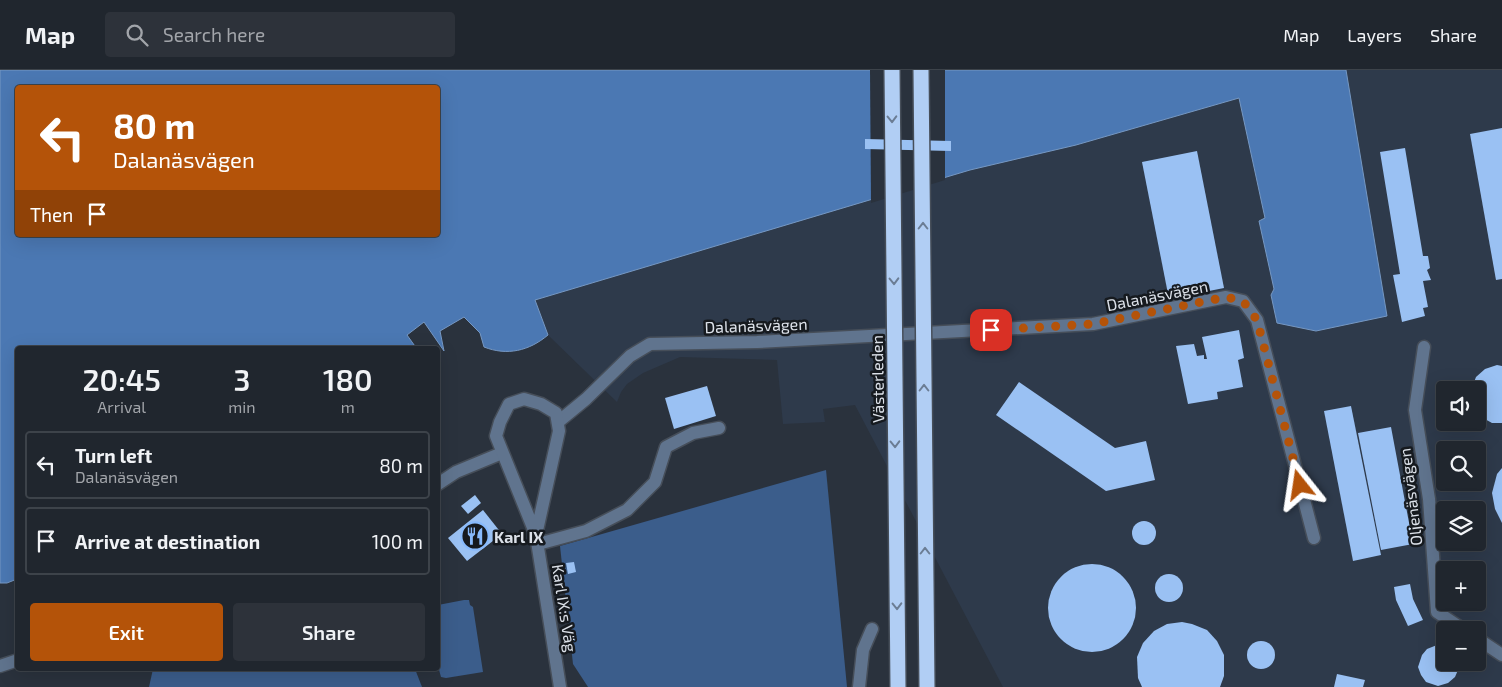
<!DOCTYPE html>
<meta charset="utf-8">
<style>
:root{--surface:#20262e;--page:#2d323a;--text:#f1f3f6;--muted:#a2a5aa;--line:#3d434a;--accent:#b45309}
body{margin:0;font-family:"Exo 2",sans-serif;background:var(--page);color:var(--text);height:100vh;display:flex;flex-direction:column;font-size:19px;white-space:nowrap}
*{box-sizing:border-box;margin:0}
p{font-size:16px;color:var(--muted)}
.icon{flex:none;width:28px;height:28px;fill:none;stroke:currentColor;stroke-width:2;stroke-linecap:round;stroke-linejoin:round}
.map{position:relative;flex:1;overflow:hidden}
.panel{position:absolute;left:15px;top:276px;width:425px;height:325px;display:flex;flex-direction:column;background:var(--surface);border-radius:5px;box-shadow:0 5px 20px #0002,0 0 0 1px var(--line)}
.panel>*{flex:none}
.hud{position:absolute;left:15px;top:15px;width:425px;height:152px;border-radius:5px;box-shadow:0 5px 20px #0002,0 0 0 1px var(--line);background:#b45309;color:#fff;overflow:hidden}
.controls{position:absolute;left:1436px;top:311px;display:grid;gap:10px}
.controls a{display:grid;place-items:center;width:50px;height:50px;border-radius:5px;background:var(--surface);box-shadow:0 5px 20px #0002,0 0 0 1px var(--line);font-size:25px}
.pin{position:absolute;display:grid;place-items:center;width:42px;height:42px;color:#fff;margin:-21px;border-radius:10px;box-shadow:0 2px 8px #0006}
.me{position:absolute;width:55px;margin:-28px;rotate:345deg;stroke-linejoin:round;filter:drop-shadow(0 0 4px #0008)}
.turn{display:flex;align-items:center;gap:18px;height:105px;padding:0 15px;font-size:22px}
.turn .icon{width:65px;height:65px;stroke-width:2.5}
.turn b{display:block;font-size:35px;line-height:42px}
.then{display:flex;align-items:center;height:48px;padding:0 15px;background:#0003;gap:10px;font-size:19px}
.eta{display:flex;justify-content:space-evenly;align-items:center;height:85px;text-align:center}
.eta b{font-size:30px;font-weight:600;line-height:35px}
.cta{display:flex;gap:10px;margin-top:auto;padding:10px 15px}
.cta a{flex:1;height:58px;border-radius:5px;background:var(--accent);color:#fff;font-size:20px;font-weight:600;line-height:58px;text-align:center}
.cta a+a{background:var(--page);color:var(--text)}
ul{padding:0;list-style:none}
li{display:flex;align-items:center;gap:15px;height:68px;margin:0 10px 8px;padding:0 5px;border:2px solid var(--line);border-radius:5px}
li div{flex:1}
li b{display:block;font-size:19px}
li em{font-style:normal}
header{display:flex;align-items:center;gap:30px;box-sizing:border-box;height:70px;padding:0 25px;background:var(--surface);border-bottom:1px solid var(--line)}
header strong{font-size:24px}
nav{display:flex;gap:28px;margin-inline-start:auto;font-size:18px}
.search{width:350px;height:45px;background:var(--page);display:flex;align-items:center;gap:12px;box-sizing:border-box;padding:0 18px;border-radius:5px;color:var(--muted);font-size:19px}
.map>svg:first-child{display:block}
.built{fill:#2e3a4b;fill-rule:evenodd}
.green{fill:#3b5d8b}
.water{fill:#4b78b3;stroke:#7698c3;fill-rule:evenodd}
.pier{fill:#2a323d}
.building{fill:#9ac1f3}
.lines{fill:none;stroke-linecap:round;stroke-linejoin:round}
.minor-casing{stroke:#464e59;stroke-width:15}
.minor{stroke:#60748e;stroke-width:12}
.highway-bridge-casing{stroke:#464e59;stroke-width:18;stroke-linecap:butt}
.highway-bridge{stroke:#b1cef4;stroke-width:15}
.oneway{stroke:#6b7d94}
.route{stroke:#b45309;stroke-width:9;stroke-dasharray:0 16.2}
.labels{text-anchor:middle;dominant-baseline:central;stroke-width:5;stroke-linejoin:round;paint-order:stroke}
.street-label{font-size:16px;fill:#dce1e9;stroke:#161a1f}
.poi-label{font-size:16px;font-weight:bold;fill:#dce1e9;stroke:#161a1f;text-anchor:start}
</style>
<header>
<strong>Map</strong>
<div class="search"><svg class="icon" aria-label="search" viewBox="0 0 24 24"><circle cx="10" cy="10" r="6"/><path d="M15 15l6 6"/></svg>Search here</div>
<nav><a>Map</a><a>Layers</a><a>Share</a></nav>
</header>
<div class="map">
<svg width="1502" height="617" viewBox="0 0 1502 617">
<rect width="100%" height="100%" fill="#2a323d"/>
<path class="built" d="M1346,0H1502V617H1003L855,335L823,339L825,352L783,354L777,290L680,287L643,303L627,314L621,322L617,332L548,265L535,230L970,100L1076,75L1240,28L1265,148L1274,219L1271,225L1387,245ZM1445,320H1478V352H1445ZM1445,380H1478V412H1445ZM1445,440H1478V472H1445ZM1445,500H1478V532H1445ZM1445,560H1478V592H1445Z"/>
<g class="green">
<polygon points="826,400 847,617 588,617 573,594 560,476"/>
<polygon points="464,530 469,530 470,535 473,537 483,602 446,608 441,607 438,596 438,535"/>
<polygon points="153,599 415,599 422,617 149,617"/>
</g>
<path class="water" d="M0,0H1346L1387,246L1316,261L1277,253L1271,225L1274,219L1259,151L1265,148L1239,28L1076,75L970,100L535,230L548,265C529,281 507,286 484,277L480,263L464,247L440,261L444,281L424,252L407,265L417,279H18L17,509L7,513H0ZM18,18H438V165H18Z"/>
<polygon class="pier" points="870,0 945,0 945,110 871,133"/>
<g class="building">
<polygon points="1502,58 1502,209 1496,210 1470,64"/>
<polygon points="865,69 951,71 951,81 865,79"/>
<polygon points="1405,78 1423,186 1428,186 1430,198 1427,200 1431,210 1423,211 1428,237 1423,238 1425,246 1402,252 1393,205 1400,204 1380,82"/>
<polygon points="1197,81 1224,218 1169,229 1142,92"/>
<polygon points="1239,260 1244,288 1238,290 1243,317 1217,322 1218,329 1188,334 1176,276 1194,274 1197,286 1204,285 1204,289 1207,289 1202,267"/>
<polygon points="1497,295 1502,296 1502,353 1492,353 1483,348 1478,343 1478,320 1471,320 1476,307 1485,299"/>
<polygon points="1019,312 1115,378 1146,371 1155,410 1106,421 996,345"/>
<polygon points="707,316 716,346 674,359 665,328"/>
<polygon points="1351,336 1381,485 1353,491 1324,341"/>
<polygon points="1391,357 1413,474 1381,480 1358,363"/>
<polygon points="1502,398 1502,453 1495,439 1492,423 1497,404"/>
<polygon points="475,425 481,433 468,444 461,436"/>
<polygon points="483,440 502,464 467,491 448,468"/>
<circle cx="1144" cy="463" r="12"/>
<polygon points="574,492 576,502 568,504 566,493"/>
<circle cx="1092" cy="538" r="44"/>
<circle cx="1169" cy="518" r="14"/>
<polygon points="1410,514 1413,529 1423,550 1408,556 1396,530 1394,517"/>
<polygon points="1182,552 1192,554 1207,560 1217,571 1224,585 1224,606 1220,617 1142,617 1138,608 1137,587 1143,573 1154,561 1167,554"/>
<circle cx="1261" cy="585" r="14"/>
<polygon points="1437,575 1445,577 1445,592 1458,592 1458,600 1455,607 1448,613 1438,616 1426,612 1421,605 1418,597 1422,585 1427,579"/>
<polygon points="1337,604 1365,610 1363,617 1334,617"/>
</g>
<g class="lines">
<g class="minor-casing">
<g id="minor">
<polyline points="1424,277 1415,340 1429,429 1437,542 1464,560"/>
<polyline points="558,352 586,329 630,286 650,274 757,272 1093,254 1226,227 1243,231 1257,250 1314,468"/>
<polyline points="438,414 456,402 502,383"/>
<polyline points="536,465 559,361 556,343 541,334 524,329 509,334 500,352 496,366 536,465 560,617"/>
<polyline points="538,474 586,461 627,440 655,412 666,377 693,363 719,358"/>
<polyline points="1478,569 1502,585"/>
<polyline points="0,596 18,590"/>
<polyline points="859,617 863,580 872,559"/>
</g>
</g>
<use href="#minor" class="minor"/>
<g class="highway-bridge-casing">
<g id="highway-bridge">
<polyline points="892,0 898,617"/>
<polyline points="921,0 927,617"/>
</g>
</g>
<use href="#highway-bridge" class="highway-bridge"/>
</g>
<defs><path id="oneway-chevron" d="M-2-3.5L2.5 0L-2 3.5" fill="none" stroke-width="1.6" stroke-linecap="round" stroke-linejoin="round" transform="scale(1.25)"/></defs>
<g class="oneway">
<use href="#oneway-chevron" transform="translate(892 49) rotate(89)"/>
<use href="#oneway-chevron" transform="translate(923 156) rotate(-90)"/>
<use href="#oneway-chevron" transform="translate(894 211) rotate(89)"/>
<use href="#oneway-chevron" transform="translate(924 318) rotate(-90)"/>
<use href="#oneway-chevron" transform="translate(895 374) rotate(89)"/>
<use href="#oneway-chevron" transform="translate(925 481) rotate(-90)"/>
<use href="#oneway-chevron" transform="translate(897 536) rotate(89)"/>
</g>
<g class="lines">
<polyline class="route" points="991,260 1093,254 1226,227 1243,231 1257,250 1300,415"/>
</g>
<defs>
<g id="restaurant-ring" transform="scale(1.4375)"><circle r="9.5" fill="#161a1f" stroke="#88bafc" stroke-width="1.5"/><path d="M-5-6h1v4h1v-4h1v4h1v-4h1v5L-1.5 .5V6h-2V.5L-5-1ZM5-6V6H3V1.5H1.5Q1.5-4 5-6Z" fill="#88bafc"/></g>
</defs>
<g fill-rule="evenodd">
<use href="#restaurant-ring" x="475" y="466"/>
</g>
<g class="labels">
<g class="street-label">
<text transform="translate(1157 225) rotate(-11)">Dalanäsvägen</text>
<text transform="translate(756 255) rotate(-2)">Dalanäsvägen</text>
<text transform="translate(877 309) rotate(-91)">Västerleden</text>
<text transform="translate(1410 427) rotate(-97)">Oljenäsvägen</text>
<text transform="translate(565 538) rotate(81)">Karl IX:s Väg</text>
</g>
<g class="poi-label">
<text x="494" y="466">Karl IX</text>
</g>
</g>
</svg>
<div class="controls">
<a><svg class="icon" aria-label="sound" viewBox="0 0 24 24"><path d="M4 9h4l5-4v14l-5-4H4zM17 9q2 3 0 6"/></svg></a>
<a><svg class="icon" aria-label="search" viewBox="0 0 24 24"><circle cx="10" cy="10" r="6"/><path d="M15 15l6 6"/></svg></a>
<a><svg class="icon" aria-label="layers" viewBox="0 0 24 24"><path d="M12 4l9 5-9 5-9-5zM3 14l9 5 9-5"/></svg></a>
<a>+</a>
<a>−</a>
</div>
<div class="pin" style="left:991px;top:260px;background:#d93025"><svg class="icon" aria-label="arrive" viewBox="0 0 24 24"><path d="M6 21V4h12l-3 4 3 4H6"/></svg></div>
<svg class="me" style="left:1300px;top:415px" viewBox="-20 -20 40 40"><path d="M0-17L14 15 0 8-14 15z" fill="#b45309" stroke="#fff" stroke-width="4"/></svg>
<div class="hud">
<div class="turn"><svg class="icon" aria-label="left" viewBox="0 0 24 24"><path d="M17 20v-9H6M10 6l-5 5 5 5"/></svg><div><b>80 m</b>Dalanäsvägen</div></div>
<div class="then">Then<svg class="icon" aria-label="arrive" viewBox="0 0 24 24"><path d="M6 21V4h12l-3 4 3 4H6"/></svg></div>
</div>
<section class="panel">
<div class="eta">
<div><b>20:45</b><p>Arrival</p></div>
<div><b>3</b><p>min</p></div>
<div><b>180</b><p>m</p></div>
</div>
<ul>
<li><svg class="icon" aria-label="left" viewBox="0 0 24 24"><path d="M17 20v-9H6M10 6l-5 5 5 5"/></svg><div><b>Turn left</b><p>Dalanäsvägen</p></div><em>80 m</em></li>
<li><svg class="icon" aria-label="arrive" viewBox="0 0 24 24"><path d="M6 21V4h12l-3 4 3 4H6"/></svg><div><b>Arrive at destination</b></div><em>100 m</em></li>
</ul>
<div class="cta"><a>Exit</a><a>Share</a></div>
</section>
</div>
